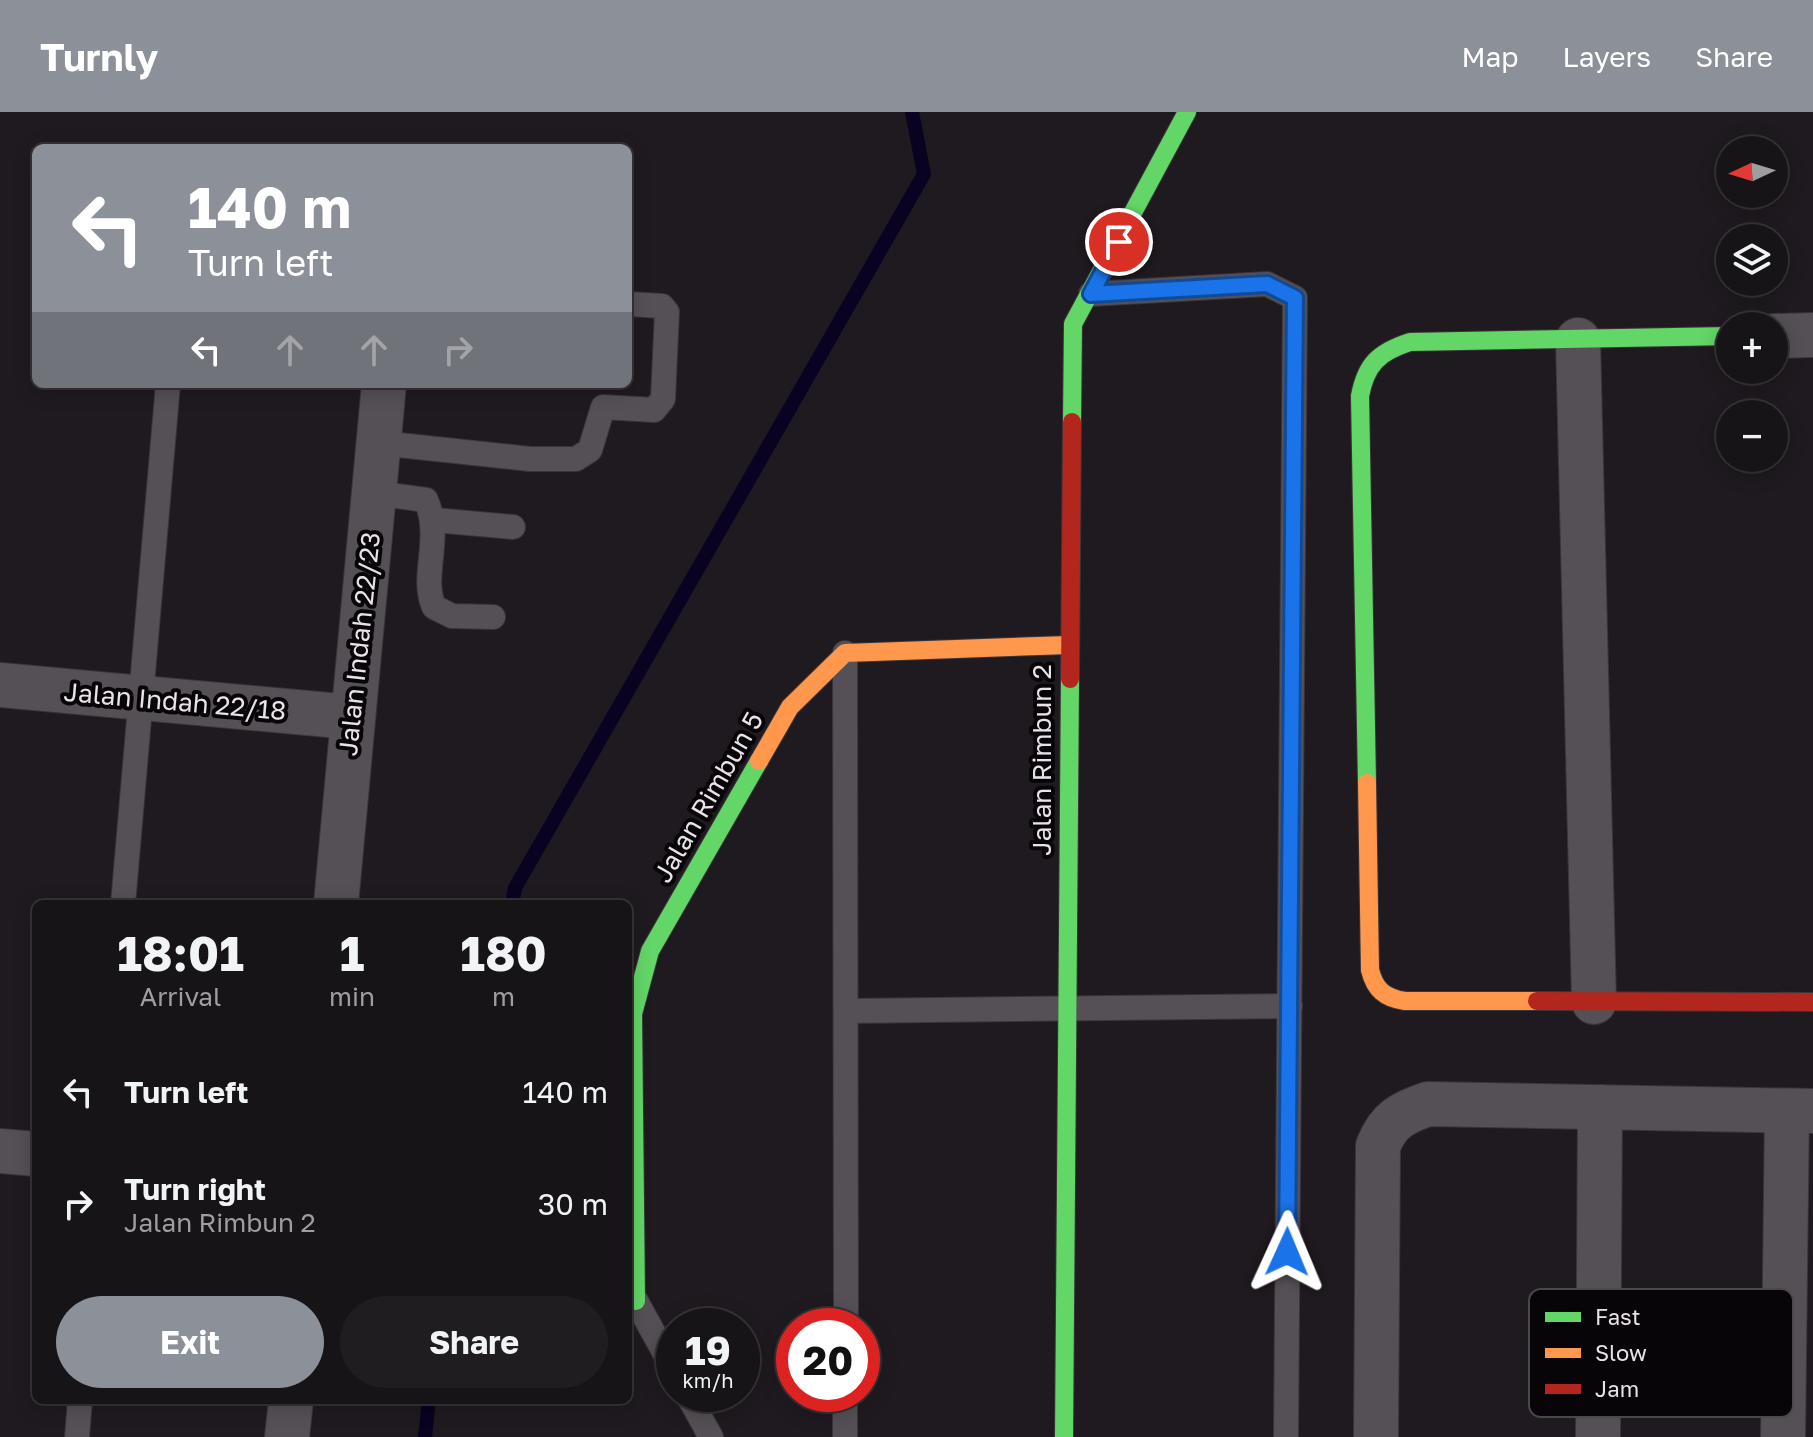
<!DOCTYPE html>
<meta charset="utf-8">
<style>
:root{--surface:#171417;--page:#201d20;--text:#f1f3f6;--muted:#9e9ea1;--line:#363336;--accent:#8c9099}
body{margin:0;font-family:"Golos Text",sans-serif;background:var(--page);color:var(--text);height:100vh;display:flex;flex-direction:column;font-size:30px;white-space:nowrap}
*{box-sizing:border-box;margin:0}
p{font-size:26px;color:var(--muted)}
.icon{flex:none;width:44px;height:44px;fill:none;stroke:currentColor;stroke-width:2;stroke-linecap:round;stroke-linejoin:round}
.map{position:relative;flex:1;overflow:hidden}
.details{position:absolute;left:32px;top:788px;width:600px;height:504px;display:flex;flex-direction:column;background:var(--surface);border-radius:12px;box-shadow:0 4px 20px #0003,0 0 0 2px var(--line)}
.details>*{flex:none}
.top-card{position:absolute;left:32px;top:32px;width:600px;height:244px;border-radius:12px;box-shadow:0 4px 20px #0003,0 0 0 2px var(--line);background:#8c9099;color:#fff;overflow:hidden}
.needle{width:52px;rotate:266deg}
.buttons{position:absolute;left:1716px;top:24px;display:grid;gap:16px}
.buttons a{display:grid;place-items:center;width:72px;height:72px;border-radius:50%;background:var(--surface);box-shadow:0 4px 20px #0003,0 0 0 2px var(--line);font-size:40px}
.speed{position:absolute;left:656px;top:1196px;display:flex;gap:16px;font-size:40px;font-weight:700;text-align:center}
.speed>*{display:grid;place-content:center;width:104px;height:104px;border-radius:50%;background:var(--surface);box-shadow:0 4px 20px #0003,0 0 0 2px var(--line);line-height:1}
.speed small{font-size:20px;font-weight:400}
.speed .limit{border:12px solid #d22;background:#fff;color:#111}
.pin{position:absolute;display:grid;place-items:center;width:68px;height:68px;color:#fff;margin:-34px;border:4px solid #fff;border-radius:50%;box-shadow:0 2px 8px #0007}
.me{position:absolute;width:88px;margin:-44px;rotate:1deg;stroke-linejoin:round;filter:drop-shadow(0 0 6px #0008)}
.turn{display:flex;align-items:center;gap:28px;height:168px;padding:0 24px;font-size:36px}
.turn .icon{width:104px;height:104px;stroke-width:2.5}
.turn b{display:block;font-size:56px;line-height:68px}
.lanes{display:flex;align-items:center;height:76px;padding:0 24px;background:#0003;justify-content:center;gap:40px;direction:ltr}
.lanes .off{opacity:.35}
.eta{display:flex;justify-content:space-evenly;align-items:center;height:136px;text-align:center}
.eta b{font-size:48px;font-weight:700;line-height:56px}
.primary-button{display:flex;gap:16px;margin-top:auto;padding:16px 24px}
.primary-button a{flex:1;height:92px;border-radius:48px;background:var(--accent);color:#fff;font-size:32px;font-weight:700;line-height:92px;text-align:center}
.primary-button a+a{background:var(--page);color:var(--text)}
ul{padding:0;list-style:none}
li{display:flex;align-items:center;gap:24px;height:112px;padding:0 24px}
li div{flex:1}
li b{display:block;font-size:30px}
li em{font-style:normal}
header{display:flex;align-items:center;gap:48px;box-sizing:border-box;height:112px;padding:0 40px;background:var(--accent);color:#fff}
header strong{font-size:38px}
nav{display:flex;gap:44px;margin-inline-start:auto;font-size:28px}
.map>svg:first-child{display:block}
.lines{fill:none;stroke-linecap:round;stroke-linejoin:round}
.stream{stroke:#090221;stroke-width:14}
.lane-casing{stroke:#3a3539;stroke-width:26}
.street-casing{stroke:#3a3539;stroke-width:46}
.fast-casing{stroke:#3a3539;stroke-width:20}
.slow-casing{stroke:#3a3539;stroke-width:20}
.jam-casing{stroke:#3a3539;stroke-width:20}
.lane{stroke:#555055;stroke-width:24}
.street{stroke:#555055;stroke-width:44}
.fast{stroke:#63d668;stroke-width:18}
.slow{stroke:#ff974d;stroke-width:18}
.jam{stroke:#b3261e;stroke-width:18}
.route-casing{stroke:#114b97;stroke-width:20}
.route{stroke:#1a73e8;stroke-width:14}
.labels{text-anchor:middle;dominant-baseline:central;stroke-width:8;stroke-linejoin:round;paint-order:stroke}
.street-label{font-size:26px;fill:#e9e2e8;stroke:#080508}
.key{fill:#080508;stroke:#4c474b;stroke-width:2}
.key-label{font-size:22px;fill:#e9e2e8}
</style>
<header>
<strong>Turnly</strong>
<nav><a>Map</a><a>Layers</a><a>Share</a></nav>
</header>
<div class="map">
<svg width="1813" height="1325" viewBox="0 0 1813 1325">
<rect width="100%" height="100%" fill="#1f1a1f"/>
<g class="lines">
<g class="stream">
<polyline points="512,792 515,776 924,62 912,0"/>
<polyline points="425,1325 429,1288"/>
</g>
<g class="lane-casing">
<g id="lane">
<polyline points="1091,182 1267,172 1295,186 1286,1325"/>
<polyline points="380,331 530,347 576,347 590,338 603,295 654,298 663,287 667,200 662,194 628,192"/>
<path d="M375,381L426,388C443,428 420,463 434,495L452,504L493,505"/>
<polyline points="434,408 513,415"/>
<polyline points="845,541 846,1214"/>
<polyline points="123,792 168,272"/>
<polyline points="848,899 1290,894"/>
<polyline points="636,1189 674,1258"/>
<polyline points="687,1282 711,1325"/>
<polyline points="77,1325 80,1288"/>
<polyline points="845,1325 845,1282"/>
</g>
</g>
<g class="street-casing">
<g id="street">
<polyline points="1774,224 1813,223"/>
<polyline points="1578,228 1594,890"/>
<polyline points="0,573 351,605"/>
<polyline points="336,792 384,272"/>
<polyline points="0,1039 36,1042"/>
<polyline points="287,1325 291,1288"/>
<path d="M1376,1325L1378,1034C1389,1007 1402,1001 1428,992L1813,999"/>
<polyline points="1598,1325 1600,995"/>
<polyline points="1783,1325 1787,999"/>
</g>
</g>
<g class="fast-casing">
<g id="fast">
<polyline points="1072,310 1073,212 1187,0"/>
<path d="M1367,671L1360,284C1366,252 1379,240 1410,230L1730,224"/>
<polyline points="636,1189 633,902 650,839 759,649"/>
<polyline points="1064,1325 1070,567"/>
</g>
</g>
<g class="slow-casing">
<g id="slow">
<polyline points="759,649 790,595 845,541 1068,533"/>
<path d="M1367,671L1370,858C1375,878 1385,886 1405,889H1537"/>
</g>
</g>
<g class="jam-casing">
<g id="jam">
<polyline points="1070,567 1072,310"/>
<polyline points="1537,889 1813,890"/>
</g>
</g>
<use href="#lane" class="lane"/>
<use href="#street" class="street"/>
<use href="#fast" class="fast"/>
<use href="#slow" class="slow"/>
<use href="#jam" class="jam"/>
</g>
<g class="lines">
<g class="route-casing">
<polyline id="route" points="1119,130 1091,182 1267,172 1295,186 1287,1140"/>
</g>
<use href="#route" class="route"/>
</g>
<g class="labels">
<g class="street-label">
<text transform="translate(359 532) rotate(-84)">Jalan Indah 22/23</text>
<text transform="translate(175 589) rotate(5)">Jalan Indah 22/18</text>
<text transform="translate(1041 648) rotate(-90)">Jalan Rimbun 2</text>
<text transform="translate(708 685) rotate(-60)">Jalan Rimbun 5</text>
</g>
</g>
<rect x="1529" y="1177" width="264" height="128" rx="12" class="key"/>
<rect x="1545" y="1200" width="36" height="10" fill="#63d668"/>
<rect x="1545" y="1236" width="36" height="10" fill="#ff974d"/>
<rect x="1545" y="1272" width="36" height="10" fill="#b3261e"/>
<g class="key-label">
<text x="1595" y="1213">Fast</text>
<text x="1595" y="1249">Slow</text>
<text x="1595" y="1285">Jam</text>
</g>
</svg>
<div class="buttons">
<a><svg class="needle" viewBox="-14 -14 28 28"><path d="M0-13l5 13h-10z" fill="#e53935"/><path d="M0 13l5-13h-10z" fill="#9e9ea1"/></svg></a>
<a><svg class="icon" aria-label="layers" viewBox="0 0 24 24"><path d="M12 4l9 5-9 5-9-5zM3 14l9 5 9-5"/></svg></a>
<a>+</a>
<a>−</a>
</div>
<div class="speed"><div>19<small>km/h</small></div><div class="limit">20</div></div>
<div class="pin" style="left:1119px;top:130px;background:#d93025"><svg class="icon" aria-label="arrive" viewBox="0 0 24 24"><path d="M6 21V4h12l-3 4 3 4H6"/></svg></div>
<svg class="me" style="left:1287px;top:1140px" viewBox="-20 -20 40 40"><path d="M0-17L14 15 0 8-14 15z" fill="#1a73e8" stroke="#fff" stroke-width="4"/></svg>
<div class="top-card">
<div class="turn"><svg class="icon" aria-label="left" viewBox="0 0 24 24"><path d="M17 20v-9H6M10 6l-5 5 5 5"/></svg><div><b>140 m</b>Turn left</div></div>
<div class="lanes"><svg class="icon" aria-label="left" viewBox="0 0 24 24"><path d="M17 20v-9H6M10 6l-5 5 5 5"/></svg><svg class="icon off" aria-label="ahead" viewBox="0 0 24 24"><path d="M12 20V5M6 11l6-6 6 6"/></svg><svg class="icon off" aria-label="ahead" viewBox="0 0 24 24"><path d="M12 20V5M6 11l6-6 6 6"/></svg><svg class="icon off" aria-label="right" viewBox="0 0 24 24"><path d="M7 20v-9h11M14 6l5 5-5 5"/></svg></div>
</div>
<section class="details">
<div class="eta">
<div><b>18:01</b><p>Arrival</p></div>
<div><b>1</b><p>min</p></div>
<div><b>180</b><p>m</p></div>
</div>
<ul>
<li><svg class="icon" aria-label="left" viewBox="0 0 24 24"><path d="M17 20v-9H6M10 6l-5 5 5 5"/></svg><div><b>Turn left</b></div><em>140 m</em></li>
<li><svg class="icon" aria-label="right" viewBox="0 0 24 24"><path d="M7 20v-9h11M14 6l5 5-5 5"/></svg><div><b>Turn right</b><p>Jalan Rimbun 2</p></div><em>30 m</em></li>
</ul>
<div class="primary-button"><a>Exit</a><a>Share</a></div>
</section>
</div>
